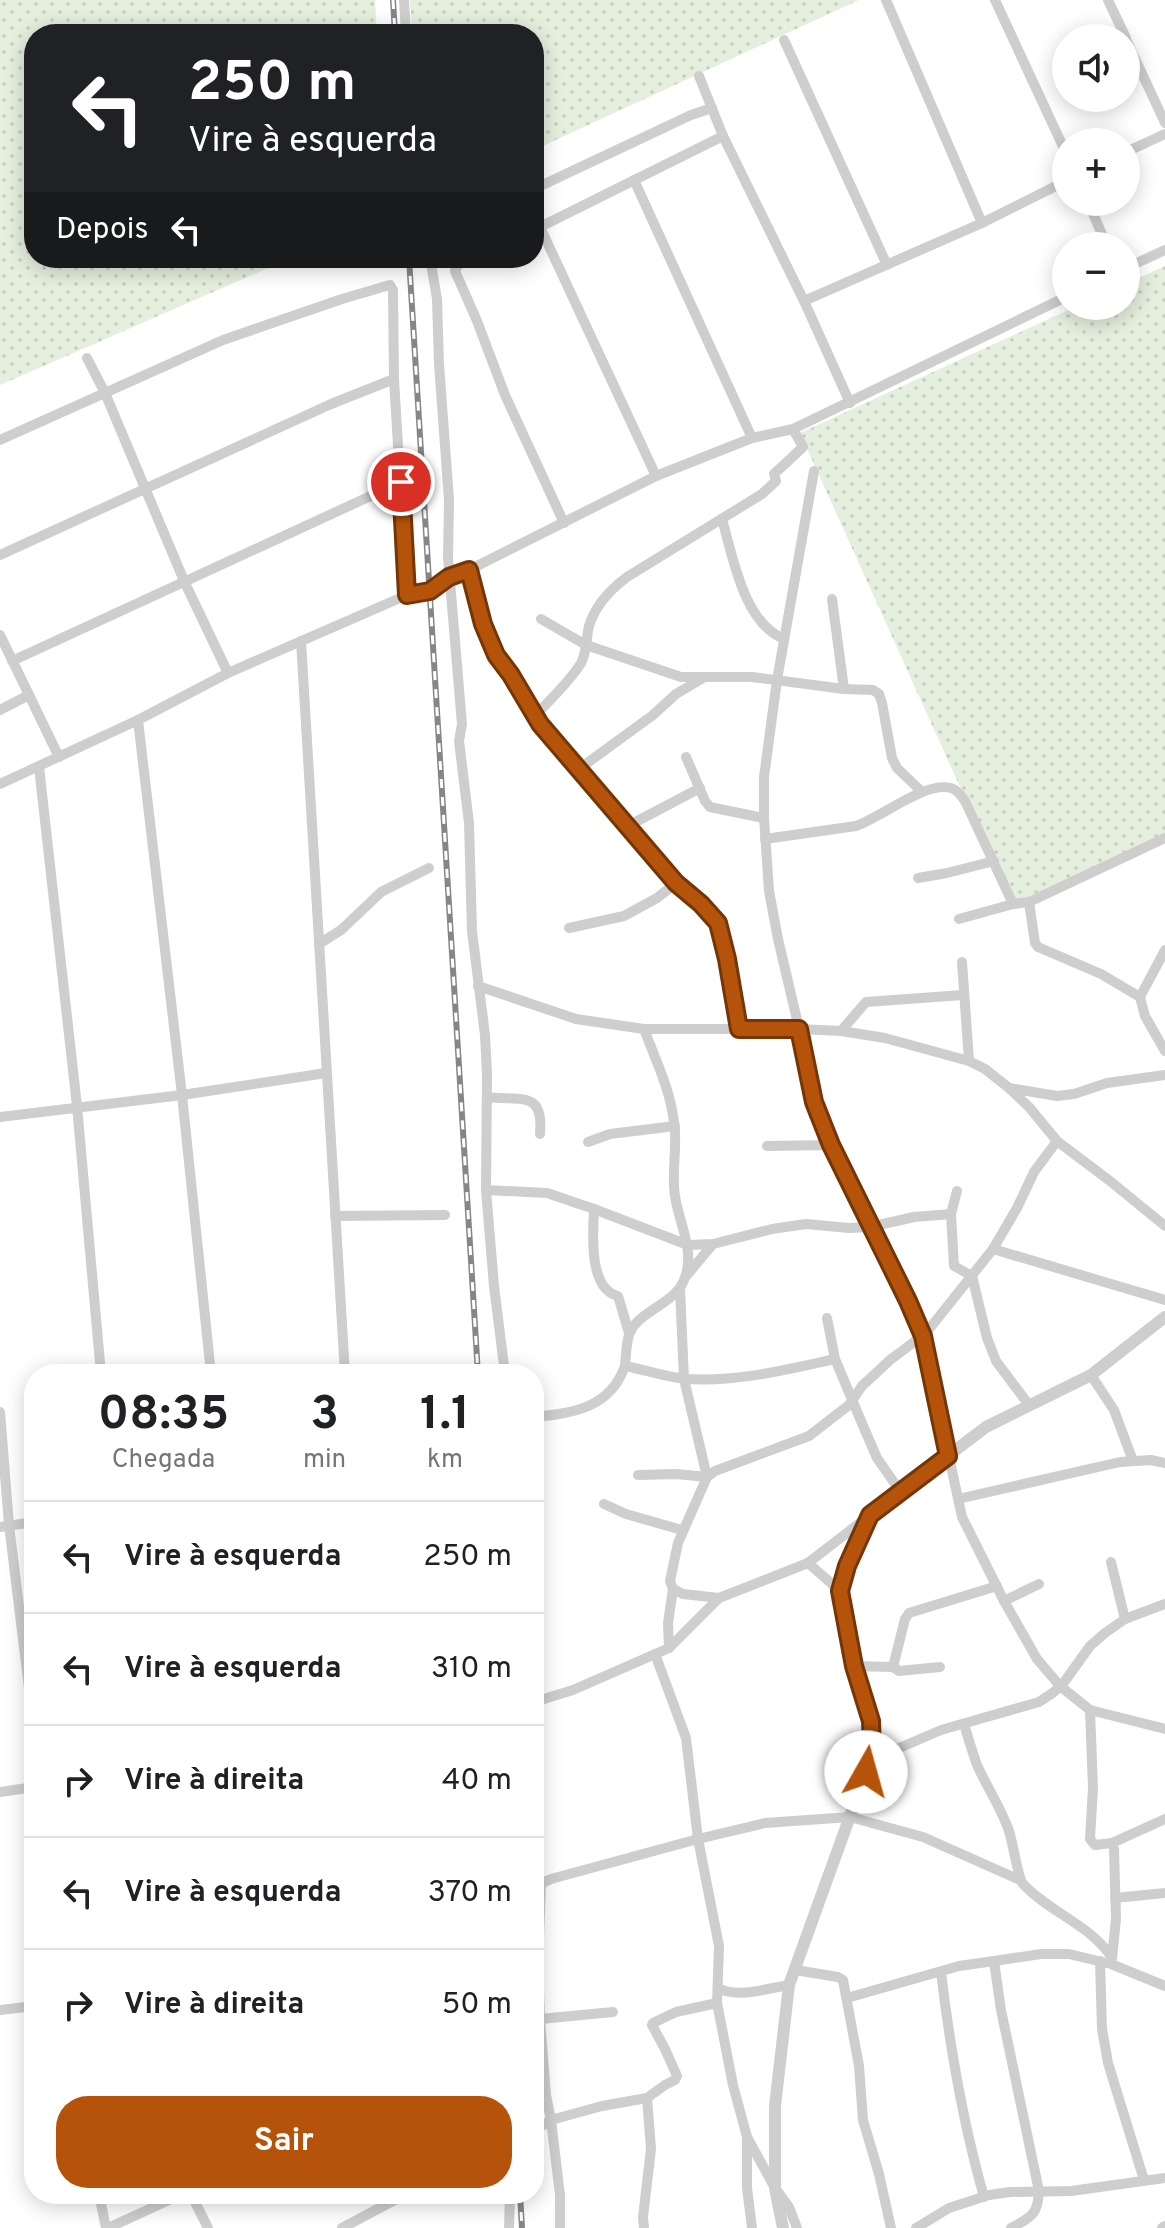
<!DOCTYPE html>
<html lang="pt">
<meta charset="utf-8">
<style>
:root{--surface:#fff;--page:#f2f2f2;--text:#202124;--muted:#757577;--line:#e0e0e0;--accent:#b45309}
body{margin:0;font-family:Overpass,sans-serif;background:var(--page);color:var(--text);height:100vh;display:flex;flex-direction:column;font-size:30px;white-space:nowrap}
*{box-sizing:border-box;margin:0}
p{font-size:26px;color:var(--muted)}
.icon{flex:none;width:44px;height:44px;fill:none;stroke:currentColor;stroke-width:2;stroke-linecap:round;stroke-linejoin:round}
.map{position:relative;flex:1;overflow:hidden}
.side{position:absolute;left:24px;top:1364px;width:520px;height:840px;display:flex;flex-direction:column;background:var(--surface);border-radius:32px;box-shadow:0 4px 20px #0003}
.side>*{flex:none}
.hud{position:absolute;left:24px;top:24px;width:520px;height:244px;border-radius:32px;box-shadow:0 4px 20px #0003;background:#202124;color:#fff;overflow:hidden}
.controls{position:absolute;left:1052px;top:24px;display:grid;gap:16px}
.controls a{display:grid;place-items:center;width:88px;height:88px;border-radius:50%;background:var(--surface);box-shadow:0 4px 20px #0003;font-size:40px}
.pin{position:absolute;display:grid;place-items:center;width:68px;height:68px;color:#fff;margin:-34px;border:4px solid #fff;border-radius:50%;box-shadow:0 2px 8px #0007}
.me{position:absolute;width:88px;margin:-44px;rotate:7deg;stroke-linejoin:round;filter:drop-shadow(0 0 6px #0008)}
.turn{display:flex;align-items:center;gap:28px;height:168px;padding:0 32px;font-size:36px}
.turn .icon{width:104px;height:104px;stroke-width:2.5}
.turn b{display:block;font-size:56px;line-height:68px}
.then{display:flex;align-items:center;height:76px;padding:0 32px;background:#0003;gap:16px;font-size:30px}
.eta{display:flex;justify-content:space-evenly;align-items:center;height:136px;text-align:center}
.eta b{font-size:48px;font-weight:700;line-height:56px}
.cta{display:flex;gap:16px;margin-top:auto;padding:16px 32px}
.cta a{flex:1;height:92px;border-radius:32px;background:var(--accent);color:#fff;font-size:32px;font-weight:700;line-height:92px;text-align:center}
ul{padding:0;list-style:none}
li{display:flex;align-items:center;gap:24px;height:112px;padding:0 32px;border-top:2px solid var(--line)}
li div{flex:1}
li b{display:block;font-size:30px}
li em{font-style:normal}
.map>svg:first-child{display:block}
.grass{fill:url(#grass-dots)}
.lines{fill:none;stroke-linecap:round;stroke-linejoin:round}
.minor{stroke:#cecece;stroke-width:10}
.tertiary{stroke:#cecece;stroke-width:12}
.rail-casing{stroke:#868686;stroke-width:6}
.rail{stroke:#fff;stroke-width:3;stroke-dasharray:9;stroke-linecap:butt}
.route-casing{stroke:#753606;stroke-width:20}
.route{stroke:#b45309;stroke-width:14}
</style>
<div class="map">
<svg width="1165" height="2228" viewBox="0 0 1165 2228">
<defs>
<pattern id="grass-dots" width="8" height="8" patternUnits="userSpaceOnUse" patternTransform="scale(2)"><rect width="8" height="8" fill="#e5efde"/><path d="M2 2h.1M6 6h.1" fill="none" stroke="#c5cdbf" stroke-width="1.8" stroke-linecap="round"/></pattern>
</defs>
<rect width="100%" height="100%" fill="#fff"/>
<g class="grass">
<polygon points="0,0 375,0 377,34 34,34 34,258 291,258 0,385"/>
<polygon points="410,0 859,0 534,150 534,34 412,34"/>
<polygon points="1165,266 1165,834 1013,904 800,433 1077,306 1126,306 1126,284"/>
</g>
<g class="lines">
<g class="minor">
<polyline points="404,0 406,34"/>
<polyline points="886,0 982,223"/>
<polyline points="995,0 1066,153"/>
<polyline points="1108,0 1126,38"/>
<polyline points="1126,39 1165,123"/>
<polyline points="784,40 887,265"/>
<polyline points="699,76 723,136 804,301 850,403"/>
<polyline points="1126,152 1165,134"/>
<polyline points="634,180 752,438"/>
<polyline points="534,189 691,115 712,108"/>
<polyline points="1088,202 1107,246"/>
<polyline points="540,227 656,476"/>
<polyline points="534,230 723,136"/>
<polyline points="430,258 437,299 439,364 449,500 448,558 462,724 459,741 469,823 472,931 485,1035 487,1074 486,1190 494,1286 505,1374"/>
<polyline points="474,258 458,265 455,271 477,321 505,395 564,523"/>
<polyline points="1126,268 1165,250"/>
<polyline points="804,301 982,223 1066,181"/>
<polyline points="87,358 105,393 185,583 228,673"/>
<polyline points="0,440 223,340 342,299 390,285 393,290 394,379 407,595"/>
<polyline points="814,471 777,680 764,777 764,818 769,891 778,939 806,1058 814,1102 831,1145 908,1301 923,1336 962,1517 1004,1601 1037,1659 1060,1686 1090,1710"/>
<path d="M722,519C733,558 744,623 784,639"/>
<polyline points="0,555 331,404 394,379"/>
<polyline points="469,570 483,624 496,655 511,675 540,724 676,883 701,904 718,923 727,959 739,1029"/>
<polyline points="832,599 844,689"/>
<polyline points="541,619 586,645 681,677 752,677 844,689 873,690 879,694 882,703 892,758 897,768 921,791"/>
<polyline points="0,635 59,757"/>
<polyline points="301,641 345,1374"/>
<polyline points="12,661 401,482"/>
<polyline points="0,710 29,695"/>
<path d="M535,716C550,699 569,683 581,663C587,652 586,639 589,626C595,606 611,589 627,577L762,494L776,481L774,474L803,447L793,429"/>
<polyline points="138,720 182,1095 211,1374"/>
<polyline points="686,757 705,801 710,807 764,818"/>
<polyline points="39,767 77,1106 101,1374"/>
<polyline points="579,769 653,715 676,694 703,678"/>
<polyline points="0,784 138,720 228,673 407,595 430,591 449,577 469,570 656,476 752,438 793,429 1066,297"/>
<polyline points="628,826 700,788"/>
<polyline points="1165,838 1029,902 1035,943 1038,947 1101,974 1140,997 1145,1016 1165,1051"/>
<path d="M765,839L856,826C882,817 925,781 951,788C958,790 961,796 965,801L1013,904"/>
<polyline points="918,878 947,873 994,861"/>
<polyline points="959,919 1013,904 1029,902"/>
<polyline points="569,928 624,916 657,898 676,883"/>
<polyline points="319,944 341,930 381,892 429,868"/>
<polyline points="962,962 969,1061"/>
<polyline points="478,986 576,1019 644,1029 799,1029 841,1031 885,1038 969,1061 985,1069 1009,1088 1029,1107 1057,1141 1110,1181 1165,1226"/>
<polyline points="1140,997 1165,950"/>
<polyline points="841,1031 866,1002 963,995"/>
<polyline points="1009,1088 1057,1096 1074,1094 1107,1083 1165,1075"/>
<path d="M487,1097C521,1101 544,1090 540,1134"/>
<polyline points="0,1117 182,1095 326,1073"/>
<polyline points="588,1142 610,1134 675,1126"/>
<polyline points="767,1146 831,1145"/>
<polyline points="486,1190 547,1193 594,1209 688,1245 713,1244 772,1229 806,1224 849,1228 870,1227 914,1217 951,1214"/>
<polyline points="957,1191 951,1214 954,1266 972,1276 987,1338 996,1361 1029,1405"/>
<path d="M594,1209C593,1232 588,1289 618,1296L629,1333"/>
<polyline points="335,1216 445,1215"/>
<polyline points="993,1249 1165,1300"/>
<polyline points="687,1275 713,1244"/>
<polyline points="680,1289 684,1379 707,1477 678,1543 670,1581 673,1589 683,1594 719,1598"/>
<polyline points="827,1318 835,1359 864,1428 877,1458 900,1491"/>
<path d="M625,1366C626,1356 626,1345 629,1335C636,1312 675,1304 684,1280C696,1252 679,1224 675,1196C671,1172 678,1146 674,1122C670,1089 656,1061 644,1029"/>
<polyline points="1091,1375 1114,1410 1133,1461"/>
<polyline points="0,1412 9,1525 34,1729"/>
<path d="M534,1417C574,1413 610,1408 625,1366C645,1370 666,1377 686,1379C738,1382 785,1370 835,1359"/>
<polyline points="638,1475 676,1474 707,1477 715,1471 809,1436 849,1405 862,1386 890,1360 926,1333 993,1249 1017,1208 1034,1172 1057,1141"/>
<polyline points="958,1499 1120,1462 1151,1460 1165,1463"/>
<polyline points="604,1504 626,1514 682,1530"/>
<polyline points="0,1527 34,1522"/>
<polyline points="1111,1562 1125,1619"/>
<polyline points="808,1563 870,1515"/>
<polyline points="1004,1601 1039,1584"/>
<polyline points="669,1648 668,1623 673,1589"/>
<polyline points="655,1654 686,1738 698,1839 719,1946 717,2003 733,2085 747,2137 775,2188 789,2207 797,2228"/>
<polyline points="854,1666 893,1667 899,1671 940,1667"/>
<polyline points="893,1667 905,1619 909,1613 997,1586"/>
<polyline points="534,1702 573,1690 669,1648 719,1598 808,1563 840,1591"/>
<path d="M964,1724C968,1737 972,1751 977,1765C987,1787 1001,1808 1009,1831C1013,1843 1018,1878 1023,1884C1050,1913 1090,1924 1112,1958L1111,1964L1165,1986"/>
<polyline points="869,1761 941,1730 1039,1702 1054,1692 1065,1681 1090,1646 1105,1633 1125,1619 1165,1604"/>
<polyline points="0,1792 34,1787"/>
<polyline points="1112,1843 1165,1819"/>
<polyline points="534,1854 541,1884 538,1962 540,2019 546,2095 551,2120 534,2131"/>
<polyline points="534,1887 551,1879 698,1839 765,1823 850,1817 923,1837 1020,1880"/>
<polyline points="1115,1898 1165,1893"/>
<polyline points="1112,1958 1116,1919 1114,1849 1112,1843 1095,1845 1090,1839 1093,1788 1090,1710 1165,1729"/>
<polyline points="994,1961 1041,1954 1069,1954 1106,1963"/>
<polyline points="1100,1961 1102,2029 1108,2063 1144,2180"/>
<polyline points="795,1970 838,1977 843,1980 859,2066 863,2120 879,2174 891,2228"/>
<path d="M941,1972C950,2048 963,2123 984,2197"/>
<path d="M718,1988C737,1999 768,1988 789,1985"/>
<path d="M847,1998L959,1966L994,1961L1001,2010L1039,2191C1038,2215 1031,2217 1011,2228"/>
<polyline points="0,2010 34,2006"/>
<polyline points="540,2019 613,2012"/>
<polyline points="747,2139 747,2188 752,2228"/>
<polyline points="99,2194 106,2228"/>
<polyline points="191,2194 208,2228"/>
<polyline points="108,2228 182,2194"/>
<polyline points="342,2228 406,2194"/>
<polyline points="509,2228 510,2194"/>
<polyline points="560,2228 560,2195 551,2120 602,2106 647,2098"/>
<polyline points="644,2228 643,2217 651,2149 647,2098 665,2085 675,2080 677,2076 665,2049 652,2025 653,2023 676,2012 717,2003"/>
<polyline points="916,2228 949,2208 989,2195 1010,2192 1071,2191 1165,2178"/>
<polyline points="1162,2228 1165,2226"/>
</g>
<polyline class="tertiary" points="783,2228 775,2188 775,2106 789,1985 866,1772 872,1748 871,1721 854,1666 840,1598 840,1591 847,1566 870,1515 986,1427 1091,1375 1165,1317"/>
<g class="rail-casing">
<g id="rail">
<polyline points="393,0 395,34"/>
<polyline points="409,258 478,1374"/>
<polyline points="520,2194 522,2228"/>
</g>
</g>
<use href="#rail" class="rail"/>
</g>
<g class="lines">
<g class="route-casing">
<polyline id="route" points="401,482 407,595 430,591 449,577 469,570 483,624 496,655 511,675 540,724 676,883 701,904 718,923 727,959 739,1029 799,1029 814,1102 831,1145 908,1301 923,1336 948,1456 870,1515 847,1566 840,1591 854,1666 871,1721 872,1748 866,1772"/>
</g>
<use href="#route" class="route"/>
</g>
</svg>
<div class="controls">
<a><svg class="icon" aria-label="sound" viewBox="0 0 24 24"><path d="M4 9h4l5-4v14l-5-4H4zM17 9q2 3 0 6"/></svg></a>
<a>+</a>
<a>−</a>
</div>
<div class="pin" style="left:401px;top:482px;background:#d93025"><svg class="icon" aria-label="arrive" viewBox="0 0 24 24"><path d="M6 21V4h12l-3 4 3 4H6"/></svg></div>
<svg class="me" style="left:866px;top:1772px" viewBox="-20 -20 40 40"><circle r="19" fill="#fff"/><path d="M0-13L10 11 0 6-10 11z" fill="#b45309"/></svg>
<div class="hud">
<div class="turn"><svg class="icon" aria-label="left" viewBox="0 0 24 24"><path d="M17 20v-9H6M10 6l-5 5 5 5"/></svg><div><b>250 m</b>Vire à esquerda</div></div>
<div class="then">Depois<svg class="icon" aria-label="left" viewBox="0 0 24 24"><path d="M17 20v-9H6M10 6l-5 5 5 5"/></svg></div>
</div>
<section class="side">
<div class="eta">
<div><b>08:35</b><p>Chegada</p></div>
<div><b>3</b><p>min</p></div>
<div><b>1.1</b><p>km</p></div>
</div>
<ul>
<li><svg class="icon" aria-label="left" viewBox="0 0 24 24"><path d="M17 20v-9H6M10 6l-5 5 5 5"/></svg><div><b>Vire à esquerda</b></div><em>250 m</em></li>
<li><svg class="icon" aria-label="left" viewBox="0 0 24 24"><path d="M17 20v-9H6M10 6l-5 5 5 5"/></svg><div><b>Vire à esquerda</b></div><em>310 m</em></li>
<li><svg class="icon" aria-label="right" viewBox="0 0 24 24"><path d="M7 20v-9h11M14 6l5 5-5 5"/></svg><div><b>Vire à direita</b></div><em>40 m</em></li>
<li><svg class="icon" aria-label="left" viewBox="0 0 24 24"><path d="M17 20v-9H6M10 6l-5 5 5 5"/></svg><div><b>Vire à esquerda</b></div><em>370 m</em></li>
<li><svg class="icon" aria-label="right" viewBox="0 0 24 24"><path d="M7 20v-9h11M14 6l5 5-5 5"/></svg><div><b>Vire à direita</b></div><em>50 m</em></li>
</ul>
<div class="cta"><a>Sair</a></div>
</section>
</div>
